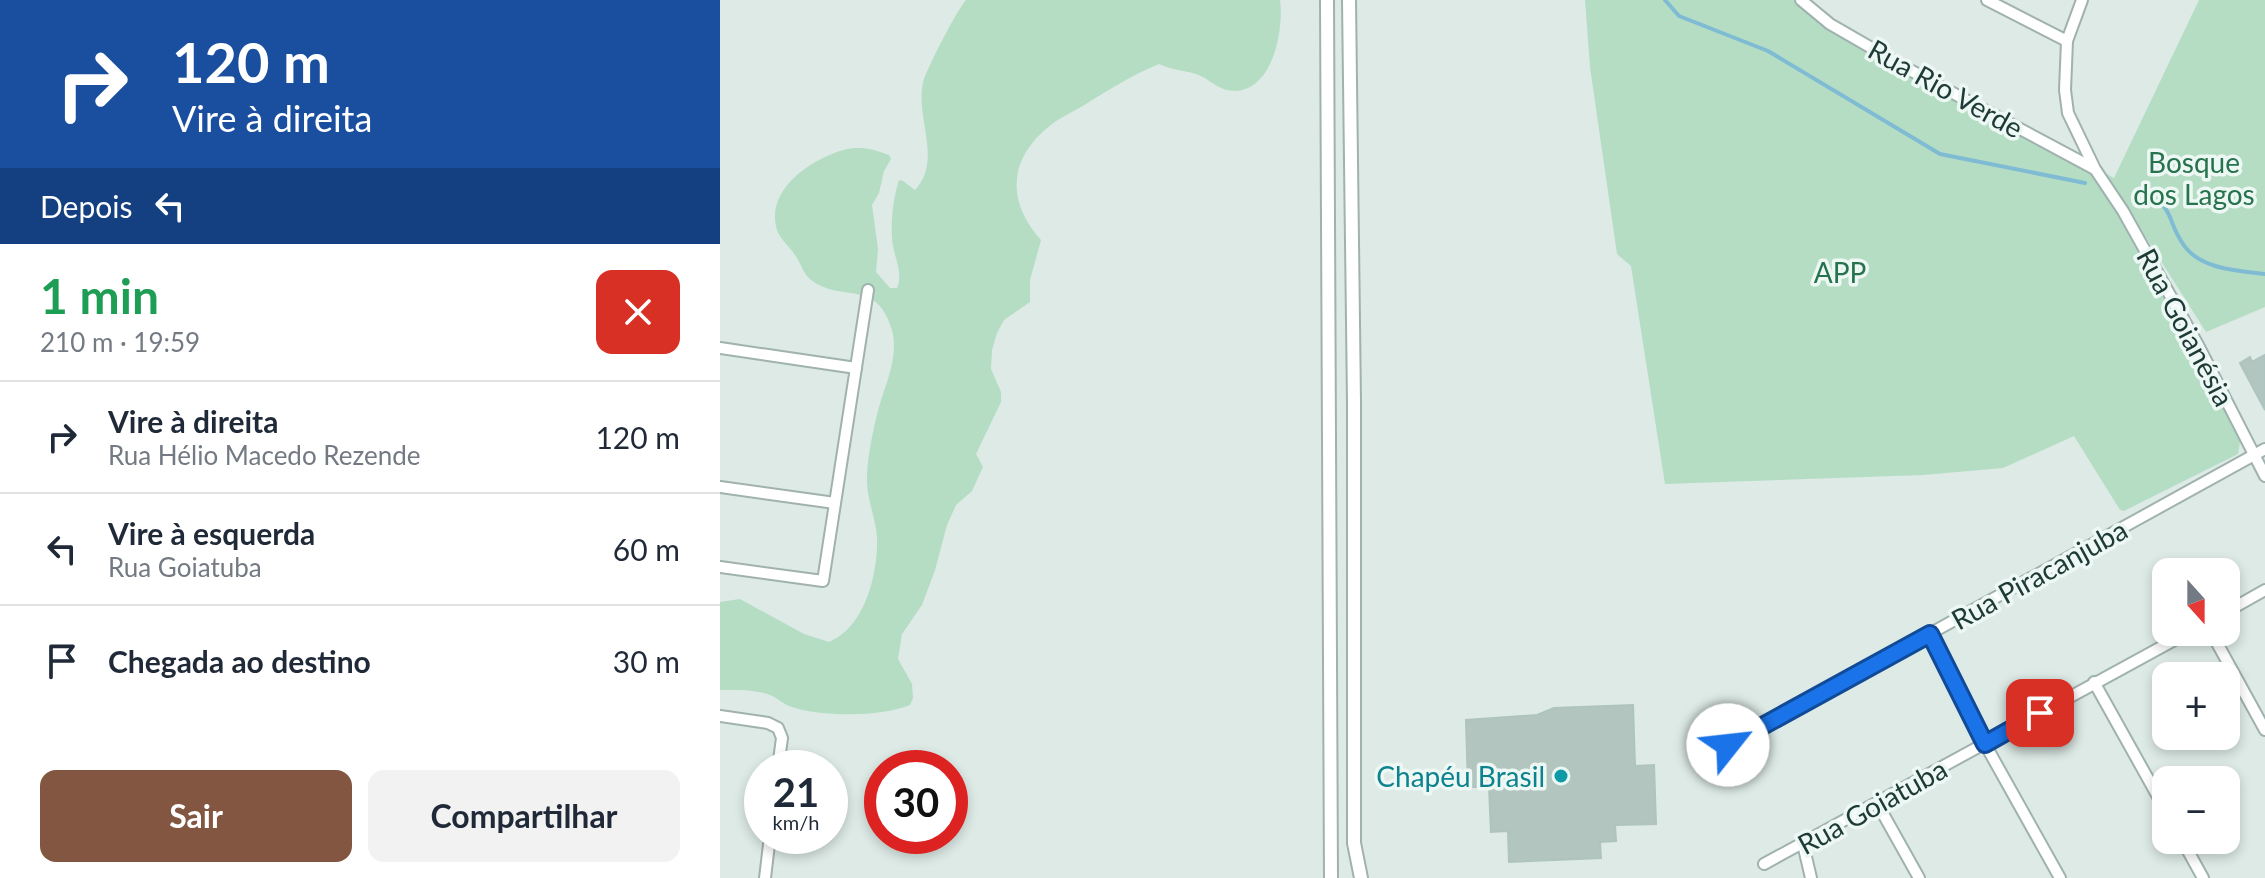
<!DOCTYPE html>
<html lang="pt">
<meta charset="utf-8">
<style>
:root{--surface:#fff;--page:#f2f2f3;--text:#1f2937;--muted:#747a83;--line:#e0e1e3;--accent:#825640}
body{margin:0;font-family:Lato,sans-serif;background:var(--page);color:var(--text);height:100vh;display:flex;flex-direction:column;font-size:30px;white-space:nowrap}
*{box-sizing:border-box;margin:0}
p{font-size:26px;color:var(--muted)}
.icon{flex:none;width:44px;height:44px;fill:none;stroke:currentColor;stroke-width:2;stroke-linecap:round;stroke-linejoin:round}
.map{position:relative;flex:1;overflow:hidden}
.drawer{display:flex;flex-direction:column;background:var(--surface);width:720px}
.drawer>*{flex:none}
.banner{background:#1a4fa0;color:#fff;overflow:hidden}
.needle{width:52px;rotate:159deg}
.buttons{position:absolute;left:1432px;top:558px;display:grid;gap:16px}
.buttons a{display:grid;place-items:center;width:88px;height:88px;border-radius:16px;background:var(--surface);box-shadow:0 4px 12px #0003;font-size:40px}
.speed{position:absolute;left:24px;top:750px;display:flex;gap:16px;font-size:40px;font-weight:700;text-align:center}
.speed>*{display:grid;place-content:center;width:104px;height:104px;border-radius:50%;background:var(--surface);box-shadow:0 4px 12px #0003;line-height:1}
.speed small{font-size:20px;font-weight:400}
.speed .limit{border:12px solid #d22;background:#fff;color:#111}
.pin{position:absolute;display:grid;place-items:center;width:68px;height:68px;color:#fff;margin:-34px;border-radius:16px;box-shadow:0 4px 12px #0006}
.me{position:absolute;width:88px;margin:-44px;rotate:61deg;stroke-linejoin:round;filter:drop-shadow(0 0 6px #0008)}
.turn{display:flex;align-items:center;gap:28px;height:168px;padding:0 40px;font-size:36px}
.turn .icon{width:104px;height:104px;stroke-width:2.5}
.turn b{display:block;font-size:56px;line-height:68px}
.then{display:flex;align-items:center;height:76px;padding:0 40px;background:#0003;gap:16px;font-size:30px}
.round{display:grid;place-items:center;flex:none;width:84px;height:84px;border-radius:16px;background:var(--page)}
.headline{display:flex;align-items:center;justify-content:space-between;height:136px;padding:0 40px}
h1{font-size:48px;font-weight:700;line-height:60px;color:#1e9e55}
.action{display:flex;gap:16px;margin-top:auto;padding:16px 40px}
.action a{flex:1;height:92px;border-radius:16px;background:var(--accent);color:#fff;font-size:32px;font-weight:700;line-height:92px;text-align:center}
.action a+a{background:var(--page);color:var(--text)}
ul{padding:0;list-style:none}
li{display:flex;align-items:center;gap:24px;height:112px;padding:0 40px;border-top:2px solid var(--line)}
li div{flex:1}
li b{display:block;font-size:30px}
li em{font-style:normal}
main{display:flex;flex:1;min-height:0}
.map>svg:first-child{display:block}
.green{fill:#b4ddc4}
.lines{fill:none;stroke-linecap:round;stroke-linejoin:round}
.stream{stroke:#80bbd4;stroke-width:4}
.building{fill:#b2c5bf;stroke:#afc4be;stroke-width:2}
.minor-casing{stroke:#a0b2ae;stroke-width:14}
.tertiary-casing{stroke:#a0b2ae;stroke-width:16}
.minor{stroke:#fff;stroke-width:10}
.tertiary{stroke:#fff;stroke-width:12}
.route-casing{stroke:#114b97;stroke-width:20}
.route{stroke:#1a73e8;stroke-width:14}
.culture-dot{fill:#0f9aa8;stroke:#edf7f3;stroke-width:3}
.labels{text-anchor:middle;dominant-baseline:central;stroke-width:7;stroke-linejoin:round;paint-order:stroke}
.street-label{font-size:28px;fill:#1e3a36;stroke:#edf7f3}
.park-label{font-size:28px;fill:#26734e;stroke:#edf7f3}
.culture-label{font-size:28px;fill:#0d838f;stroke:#edf7f3;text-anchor:end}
</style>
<main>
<section class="drawer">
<div class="banner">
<div class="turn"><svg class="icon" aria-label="right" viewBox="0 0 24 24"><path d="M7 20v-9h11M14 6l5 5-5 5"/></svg><div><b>120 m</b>Vire à direita</div></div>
<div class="then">Depois<svg class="icon" aria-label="left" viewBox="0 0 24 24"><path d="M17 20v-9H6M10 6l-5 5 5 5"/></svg></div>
</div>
<div class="headline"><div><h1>1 min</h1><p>210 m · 19:59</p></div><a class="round" style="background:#d93025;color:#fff"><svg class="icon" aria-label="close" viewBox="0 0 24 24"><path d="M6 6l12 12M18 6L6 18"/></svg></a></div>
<ul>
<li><svg class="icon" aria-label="right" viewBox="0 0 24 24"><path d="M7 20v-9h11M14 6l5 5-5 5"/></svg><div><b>Vire à direita</b><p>Rua Hélio Macedo Rezende</p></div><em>120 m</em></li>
<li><svg class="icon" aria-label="left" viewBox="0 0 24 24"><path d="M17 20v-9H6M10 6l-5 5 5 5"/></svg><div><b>Vire à esquerda</b><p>Rua Goiatuba</p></div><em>60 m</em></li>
<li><svg class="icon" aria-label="arrive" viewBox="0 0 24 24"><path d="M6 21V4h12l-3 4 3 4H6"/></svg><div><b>Chegada ao destino</b></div><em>30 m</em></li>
</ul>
<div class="action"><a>Sair</a><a>Compartilhar</a></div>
</section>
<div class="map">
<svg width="1545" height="878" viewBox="0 0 1545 878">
<rect width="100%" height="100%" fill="#ddeae6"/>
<g class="green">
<path d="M246,0H560C564,30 553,90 515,91C500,91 493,82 481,76C468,70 453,71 439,64C414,74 392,88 369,102C357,110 343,116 332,124C289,157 285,200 321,240L310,280V302L284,320L277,333L272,350L271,369L281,392V402L256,454L263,467L252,491L236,505L227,525L215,570L202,605L182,634L178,659L192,684L193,698L190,705C160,717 103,717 72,707C64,705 58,698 50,695C34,689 17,690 0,690V602L20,599L84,634L109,642C131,632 141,614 149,592C154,578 158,553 157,538C156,518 146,498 147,478C147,458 154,426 159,407C166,383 179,356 172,330C156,277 123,304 91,280C83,274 81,263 75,255C70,247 60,239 57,230C46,194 82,166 112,154C134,145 147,147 169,155L171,159L164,171L159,193L152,205L158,249L156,272L170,288H177C184,272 173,256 172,238C171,218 173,199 179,180L183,181L195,190C223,160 195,118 203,83C206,70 237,10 246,0Z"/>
<polygon points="865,0 1073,0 1106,26 1394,178 1479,0 1545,0 1545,307 1486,332 1415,220 1478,346 1520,442 1518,454 1404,511 1400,510 1354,436 1283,468 1203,475 945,484 911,266 897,254 870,67"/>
</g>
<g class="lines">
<g class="stream">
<polyline points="945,0 959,16 1048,51 1220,154 1365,183"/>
<path d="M1421,191C1458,210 1444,216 1463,244C1479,269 1518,271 1545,274"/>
</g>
</g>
<g class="building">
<polygon points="1545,355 1545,410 1520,363 1530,357 1532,362"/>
<polygon points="913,705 915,766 934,765 936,824 895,825 896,841 880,842 881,858 789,862 788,831 771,832 769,787 748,787 746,720 817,715 834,708"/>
</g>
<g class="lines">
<g class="minor-casing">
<g id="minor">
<polyline points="1081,0 1110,24 1188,69 1373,168"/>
<polyline points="1267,0 1347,41"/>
<polyline points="1362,0 1347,41 1345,90 1348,113 1375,169 1403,211 1479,347 1545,476"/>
<polyline points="0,348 136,368"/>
<polyline points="0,487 115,503"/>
<polyline points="0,567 103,581 148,290"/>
<polyline points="1506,612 1545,590"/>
<polyline points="1491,632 1545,730"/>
<polyline points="1210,634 1265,744 1340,878"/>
<polyline points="1374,682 1446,811"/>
<polyline points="0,716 48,723 58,728 62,738 58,768"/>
<polyline points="1008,745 1545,449"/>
<polyline points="1157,803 1199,878"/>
<polyline points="1462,840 1483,878"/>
<polyline points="1083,844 1091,878"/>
<polyline points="1044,864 1469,632"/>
<polyline points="45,878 50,836"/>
</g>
</g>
<g class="tertiary-casing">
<g id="tertiary">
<polyline points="607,0 611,878"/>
<polyline points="629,0 634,402 634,843 641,878"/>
</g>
</g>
<use href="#minor" class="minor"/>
<use href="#tertiary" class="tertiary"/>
</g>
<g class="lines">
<g class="route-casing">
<polyline id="route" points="1008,745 1210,634 1265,744 1320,713"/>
</g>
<use href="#route" class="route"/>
</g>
<circle class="culture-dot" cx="841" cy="776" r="8"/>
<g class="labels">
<g class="street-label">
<text transform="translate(1226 88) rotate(29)">Rua Rio Verde</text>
<text transform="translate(1466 327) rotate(62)">Rua Goianésia</text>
<text transform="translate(1319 574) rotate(-29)">Rua Piracanjuba</text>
<text transform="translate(1152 806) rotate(-29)">Rua Goiatuba</text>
</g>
<g class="park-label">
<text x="1474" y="162">Bosque<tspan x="1474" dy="32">dos Lagos</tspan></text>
<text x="1120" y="272">APP</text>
</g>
<g class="culture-label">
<text x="825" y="776">Chapéu Brasil</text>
</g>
</g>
</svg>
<div class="buttons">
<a><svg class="needle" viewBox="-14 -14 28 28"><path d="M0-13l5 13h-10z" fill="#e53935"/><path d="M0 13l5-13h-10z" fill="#747a83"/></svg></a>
<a>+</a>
<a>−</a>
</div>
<div class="speed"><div>21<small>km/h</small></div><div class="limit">30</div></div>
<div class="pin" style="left:1320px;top:713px;background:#d93025"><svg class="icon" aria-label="arrive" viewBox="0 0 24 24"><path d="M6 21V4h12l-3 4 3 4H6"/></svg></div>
<svg class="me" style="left:1008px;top:745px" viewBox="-20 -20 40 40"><circle r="19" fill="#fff"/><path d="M0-13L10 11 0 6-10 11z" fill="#1a73e8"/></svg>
</div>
</main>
